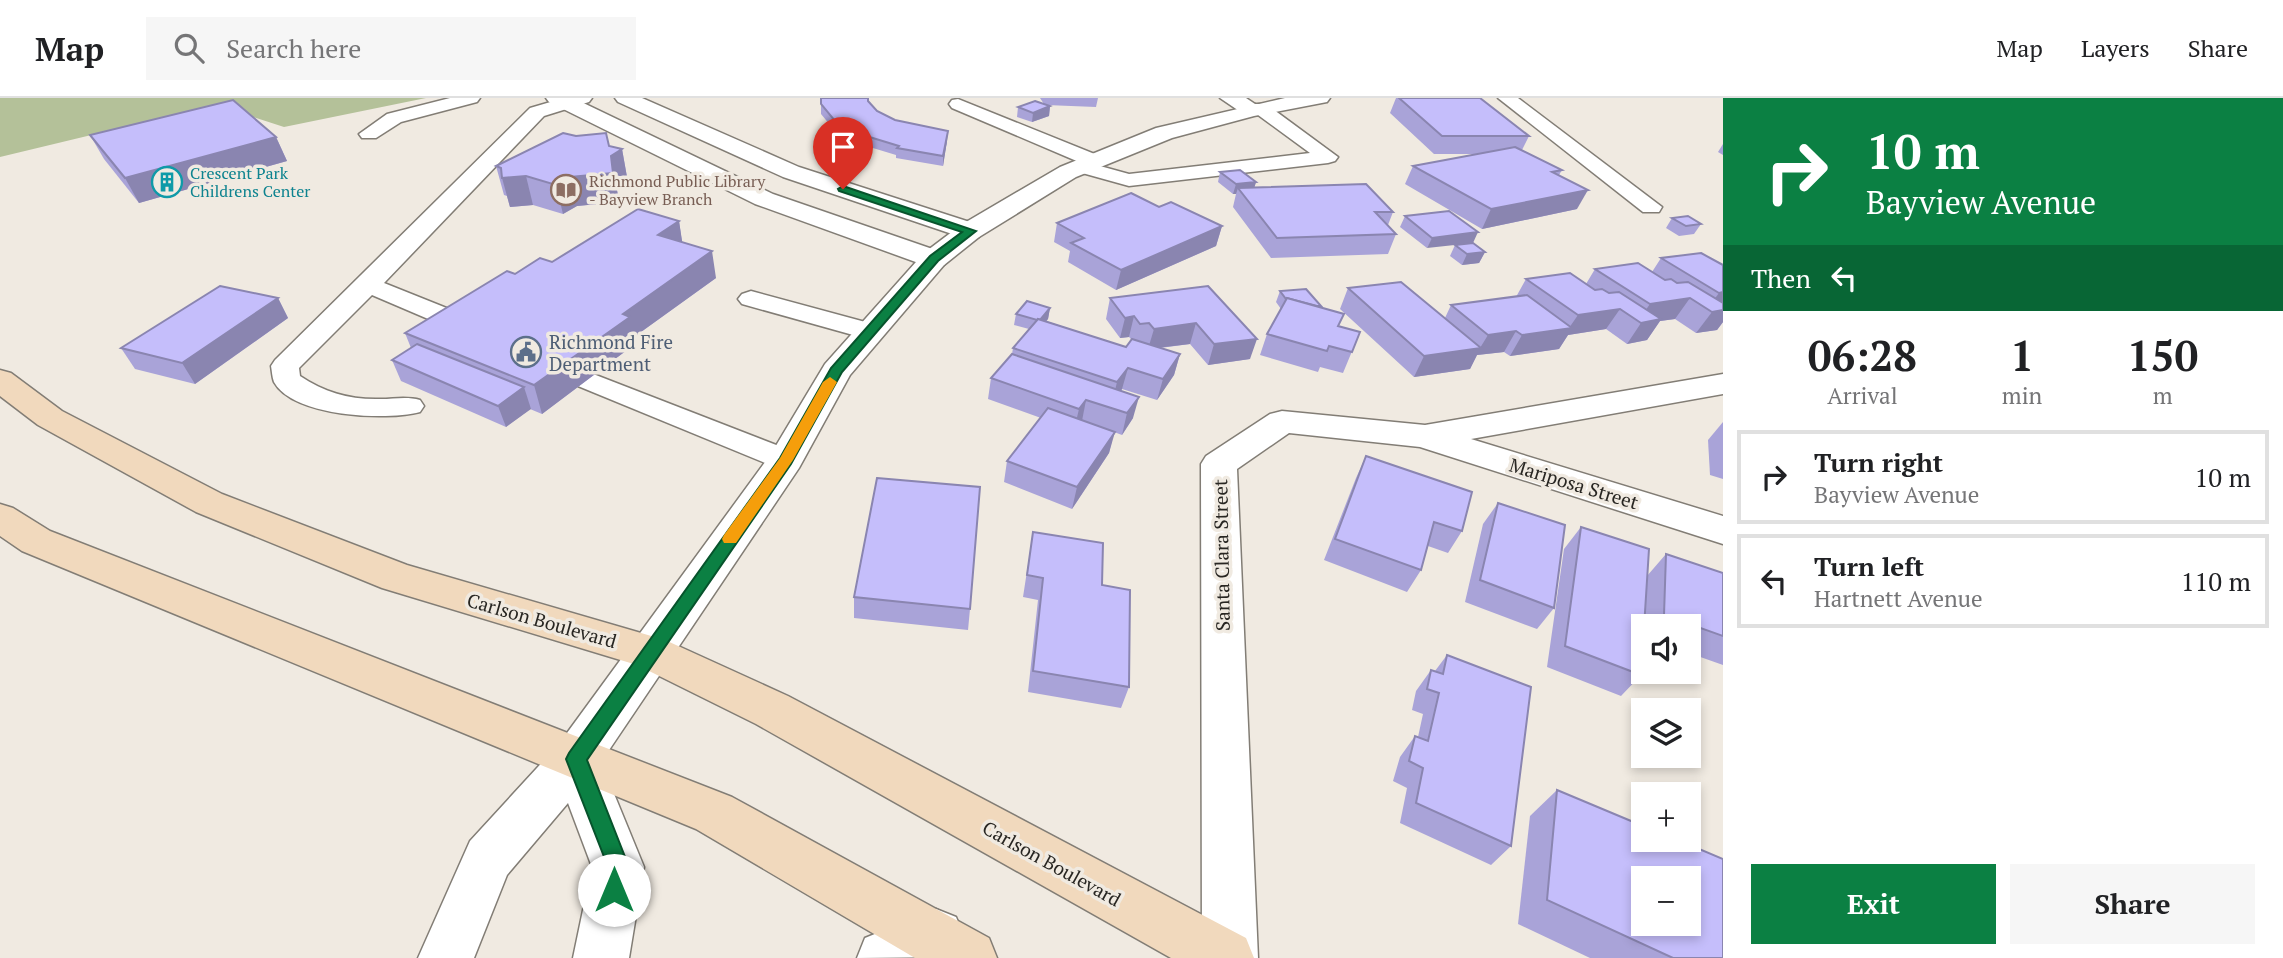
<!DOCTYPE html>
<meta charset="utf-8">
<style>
:root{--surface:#fff;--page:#f6f6f6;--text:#202124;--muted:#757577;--line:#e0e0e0;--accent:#0b8043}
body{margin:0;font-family:"PT Serif",serif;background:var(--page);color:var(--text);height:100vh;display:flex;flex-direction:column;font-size:26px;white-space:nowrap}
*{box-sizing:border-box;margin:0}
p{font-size:23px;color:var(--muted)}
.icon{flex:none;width:38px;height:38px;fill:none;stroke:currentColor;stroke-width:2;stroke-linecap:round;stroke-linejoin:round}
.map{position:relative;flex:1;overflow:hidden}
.details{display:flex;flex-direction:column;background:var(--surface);width:560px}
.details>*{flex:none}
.top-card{background:#0b8043;color:#fff;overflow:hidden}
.controls{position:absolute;left:1631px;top:516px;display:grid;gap:14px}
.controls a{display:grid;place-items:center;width:70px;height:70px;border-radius:0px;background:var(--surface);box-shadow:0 4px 10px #0003;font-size:35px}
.pin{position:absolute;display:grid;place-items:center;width:60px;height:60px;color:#fff;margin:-72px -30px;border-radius:50% 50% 50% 0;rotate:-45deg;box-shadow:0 0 7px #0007}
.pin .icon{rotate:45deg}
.me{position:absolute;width:77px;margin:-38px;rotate:0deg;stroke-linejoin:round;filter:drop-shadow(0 0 5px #0008)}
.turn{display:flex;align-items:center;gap:24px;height:147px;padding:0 28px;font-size:32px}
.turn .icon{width:91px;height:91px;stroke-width:2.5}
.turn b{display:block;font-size:49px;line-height:60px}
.then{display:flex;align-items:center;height:66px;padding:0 28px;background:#0003;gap:14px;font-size:26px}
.eta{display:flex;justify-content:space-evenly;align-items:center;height:119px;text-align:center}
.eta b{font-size:42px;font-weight:800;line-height:49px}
.primary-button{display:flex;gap:14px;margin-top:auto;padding:14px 28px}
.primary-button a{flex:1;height:80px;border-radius:0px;background:var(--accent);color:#fff;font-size:28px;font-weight:800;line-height:80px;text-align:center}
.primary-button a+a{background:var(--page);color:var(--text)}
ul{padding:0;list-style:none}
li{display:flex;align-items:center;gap:21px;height:94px;margin:0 14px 10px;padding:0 14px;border:4px solid var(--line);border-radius:0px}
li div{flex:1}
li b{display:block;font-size:26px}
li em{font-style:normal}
header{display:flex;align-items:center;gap:42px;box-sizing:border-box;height:98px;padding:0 35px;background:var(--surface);border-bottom:2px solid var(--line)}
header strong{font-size:33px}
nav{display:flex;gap:38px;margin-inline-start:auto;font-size:24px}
.search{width:490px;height:63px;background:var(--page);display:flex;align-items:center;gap:18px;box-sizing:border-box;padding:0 24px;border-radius:0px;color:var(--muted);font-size:26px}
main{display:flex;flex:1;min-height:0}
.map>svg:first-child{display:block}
.green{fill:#b4c199}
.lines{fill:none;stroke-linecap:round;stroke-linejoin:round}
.service-casing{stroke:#827d75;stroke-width:3}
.minor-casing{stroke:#827d75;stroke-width:3}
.tertiary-casing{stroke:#827d75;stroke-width:3}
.secondary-casing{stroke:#827d75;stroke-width:3}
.service{fill:#fff;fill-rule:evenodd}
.minor{fill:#fff;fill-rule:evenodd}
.tertiary{fill:#fff;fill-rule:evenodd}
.secondary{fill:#f1d9bd;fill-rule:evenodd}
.wall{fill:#a9a3d8}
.shaded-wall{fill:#8a85b0}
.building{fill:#c5befb;stroke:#8a85b0;stroke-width:2;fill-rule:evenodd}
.route{fill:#0b8043;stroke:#07532c;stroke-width:2}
.slow{fill:#f59e0b}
.labels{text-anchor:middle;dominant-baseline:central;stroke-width:7;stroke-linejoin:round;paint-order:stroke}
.far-culture-label{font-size:16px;fill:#0d838f;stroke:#f0eae1;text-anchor:start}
.far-education-label{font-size:16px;fill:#785e54;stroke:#f0eae1;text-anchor:start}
.service-label{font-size:19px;fill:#4e5e75;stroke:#f0eae1;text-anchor:start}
.street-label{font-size:19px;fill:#282622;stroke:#f0eae1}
</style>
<header>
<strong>Map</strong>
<div class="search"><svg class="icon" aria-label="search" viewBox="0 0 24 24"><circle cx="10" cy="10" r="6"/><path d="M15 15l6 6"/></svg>Search here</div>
<nav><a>Map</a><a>Layers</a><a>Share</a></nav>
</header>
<main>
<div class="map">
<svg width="1723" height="860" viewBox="0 0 1723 860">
<rect width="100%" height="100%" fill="#f0eae1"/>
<polygon class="green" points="0,0 426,0 284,29 216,7 0,59"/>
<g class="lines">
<g class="service-casing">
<g id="service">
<polygon points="450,0 480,0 477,4 401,24 376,40 362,40 359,36 387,16"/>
<path d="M564,0H592L589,4L544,18L384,185L479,223L483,229L479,235L470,237L461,235L372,197L299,270L300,278C325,295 351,302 381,301C394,301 407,298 420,302L424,308L420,314C387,323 293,319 274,284C272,279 272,273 271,268L275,262L530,10Z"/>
<polygon points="1498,0 1518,0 1662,109 1659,114 1643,114"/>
<polygon points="958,1 1102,59 1105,63 1100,68 1129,76 1310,55 1254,14 1251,10 1254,6 1266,6 1338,59 1335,63 1328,65 1129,88 1075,73 1072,69 1079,64 952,10 949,6 952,2"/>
<polygon points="751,193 880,228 884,234 880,240 871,242 742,206 738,201 742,196"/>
<polygon points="588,274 797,355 801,362 797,369 786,372 775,369 578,288 574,282 578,276"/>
</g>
</g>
<g class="minor-casing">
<g id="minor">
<polygon points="546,0 573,0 773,96 944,155 948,161 944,167 934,169 924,167 755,106 549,4"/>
<polygon points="615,0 642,0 799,69 979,127 983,133 979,139 970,141 961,139 783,79 618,4"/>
<polygon points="1220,0 1246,0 1264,12 1261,17 1245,17"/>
<polygon points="1723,276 1723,296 1471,341 1723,418 1723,446 1420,349 1289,335 1237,371 1258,860 1202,860 1201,366 1206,358 1270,316 1282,313 1425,327"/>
</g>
</g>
<g class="tertiary-casing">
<g id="tertiary">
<polygon points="1285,0 1330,0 1327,4 1254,18 1172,40 1076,79 979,139 944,167 850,277 799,370 601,664 644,769 629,860 573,860 592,769 568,705 507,777 474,860 418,860 470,743 559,646 771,356 825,266 924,155 961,127 1060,69 1156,30"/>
<polygon points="936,811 956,819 964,839 956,859 857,860 865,840"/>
</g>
</g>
<g class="secondary-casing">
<g id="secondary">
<polygon points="0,272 11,275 62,313 222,396 407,467 665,542 788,598 1246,840 1254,860 1171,860 756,626 637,567 382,490 196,414 38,327 0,298"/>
<polygon points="0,406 13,410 50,433 732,699 989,840 997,860 915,860 696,731 22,453 0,438"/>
</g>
</g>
<use href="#service" class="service"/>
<use href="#minor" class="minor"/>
<use href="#tertiary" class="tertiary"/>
<use href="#secondary" class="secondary"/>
</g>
<g class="wall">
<polygon points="821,0 868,3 877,13 895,22 947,43 943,68 896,60 896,57 863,47 835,33 821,16"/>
<polygon points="1040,0 1098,0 1096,9 1046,7 1050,8 1049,18 1032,24 1017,19 1018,9 1044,6"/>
<polygon points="1396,0 1480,0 1529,38 1522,52 1562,72 1559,77 1577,111 1482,131 1405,86 1413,68 1476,56 1434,56 1390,15"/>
<polygon points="90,37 276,39 287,63 139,105 104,61"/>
<polygon points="1723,46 1723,57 1718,54"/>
<polygon points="609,48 622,51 627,79 616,86 619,104 577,108 563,116 533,107 510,109 507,98 504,97 496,68"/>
<polygon points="1220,74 1256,84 1254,90 1393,114 1388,127 1396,136 1388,156 1271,160 1233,109 1236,96 1233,96 1218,84"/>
<polygon points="1159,109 1222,128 1216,148 1116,192 1068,164 1070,153 1054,144 1057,125"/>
<polygon points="1449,113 1427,150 1400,129 1405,118"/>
<polygon points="1672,120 1701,126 1694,136 1679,138 1666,130"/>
<polygon points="679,123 682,144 716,180 634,239 635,246 542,316 530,311 506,329 401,283 392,262 411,250 405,235 515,176"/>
<polygon points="1455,147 1485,154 1479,165 1462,167 1450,158"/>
<polygon points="1661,160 1723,167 1723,224 1717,232 1696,235 1675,221 1660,223 1647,242 1627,246 1606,231 1568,237 1559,251 1510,258 1504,254 1477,257 1470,271 1414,279 1340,211 1348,190 1445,220 1451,207 1516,199 1526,181 1586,186 1595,171 1652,174"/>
<polygon points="1208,188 1250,261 1208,267 1190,246 1160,250 1180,256 1174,277 1157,302 1122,291 1121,293 1133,320 1122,337 1114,334 1109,355 1072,411 1004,384 1007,363 1041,320 988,301 991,280 1012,256 1013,250 1029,231 1014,227 1016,216 1050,210 1048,221 1046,223 1126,249 1132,242 1129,239 1120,240 1106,221 1110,200"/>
<polygon points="1280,193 1321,208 1321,209 1339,228 1360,234 1343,275 1320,269 1318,274 1260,257 1267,236 1281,211 1276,204"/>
<polygon points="278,200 288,220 195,286 135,271 121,250"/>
<polygon points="1723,324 1723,381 1710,377 1708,342"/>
<polygon points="1366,358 1462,433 1448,455 1428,448 1421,472 1407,494 1324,462 1356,380"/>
<polygon points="1498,405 1554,510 1537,531 1465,504 1483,426"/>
<polygon points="1581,429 1647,478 1666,456 1723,475 1723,567 1689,555 1689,528 1643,528 1641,577 1621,598 1547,569 1564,451"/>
<polygon points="1033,434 1102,487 1129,589 1121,610 1028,594 1038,502 1023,499"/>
<polygon points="854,499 970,511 968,532 854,520"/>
<polygon points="1447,557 1511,748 1491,767 1400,725 1407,690 1393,683 1400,659 1415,638 1418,639 1423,616 1412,612 1416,593 1431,572 1435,573"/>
<polygon points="1557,692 1723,860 1590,860 1518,826 1530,718"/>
</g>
<g class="shaded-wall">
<polygon points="1050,8 1049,18 1032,24 1033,15"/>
<polygon points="948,33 947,43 943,68 943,58"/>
<polygon points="276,39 287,63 139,105 125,80"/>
<polygon points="622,51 627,79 616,86 619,104 577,108 563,116 556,87"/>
<polygon points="526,78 533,107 510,109 502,80"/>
<polygon points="1256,84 1253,94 1238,90 1236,96 1233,96 1236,86"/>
<polygon points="1588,92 1577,111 1482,131 1491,111"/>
<polygon points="679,123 683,149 658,137"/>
<polygon points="1222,128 1216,148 1116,192 1121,172"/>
<polygon points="1478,134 1473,145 1427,150 1432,140"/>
<polygon points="712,153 716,180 634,239 635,246 542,316 534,287 623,216"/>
<polygon points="1485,154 1479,165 1462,167 1467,156"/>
<polygon points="1723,194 1723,212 1707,211 1719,195"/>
<polygon points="278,200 288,220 195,286 182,265"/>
<polygon points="1690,200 1675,221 1660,223 1647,242 1627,246 1641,225 1638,223 1650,206"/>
<polygon points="1050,210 1048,221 1037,234 1039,223"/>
<polygon points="1620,211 1606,231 1568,237 1559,251 1510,258 1522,237 1569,230 1578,217"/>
<polygon points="1723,212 1723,224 1717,232 1696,235 1712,214"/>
<polygon points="1134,218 1129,239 1120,240 1125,220"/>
<polygon points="1196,225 1190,246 1148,251 1154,231"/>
<polygon points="1516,233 1504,254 1477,257 1470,271 1414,279 1424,258 1480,250 1488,237"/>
<polygon points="1257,241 1250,261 1208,267 1214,246"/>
<polygon points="1180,256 1174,277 1157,302 1163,281"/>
<polygon points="1128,270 1122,291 1112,305 1117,284"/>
<polygon points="524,289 531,311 506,329 498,308"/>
<polygon points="1139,299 1133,320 1122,337 1127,315"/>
<polygon points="1086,302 1082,323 1074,332 1079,311"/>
<polygon points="1115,334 1109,355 1072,411 1077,389"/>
</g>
<g class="building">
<polygon points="821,0 868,0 868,3 877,13 895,22 948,33 943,58 897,50 899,48 863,37 835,23 821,6"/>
<polygon points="1399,0 1480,0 1529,38 1442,38"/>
<polygon points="233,2 276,39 125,80 90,37"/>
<polygon points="1035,3 1050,8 1033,15 1018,9"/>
<polygon points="563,35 576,38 606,35 609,48 622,51 611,58 613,75 570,79 556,87 526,78 502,80 501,70 496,68"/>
<polygon points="1515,49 1562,72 1552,74 1588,92 1491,111 1413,68"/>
<polygon points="1240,72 1256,84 1236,86 1220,74"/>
<polygon points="1366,86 1393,114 1375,114 1396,136 1277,140 1238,90"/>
<polygon points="1131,95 1159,109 1171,104 1222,128 1121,172 1071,145 1084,140 1057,125"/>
<polygon points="638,111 679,123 658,137 712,153 623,216 630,219 534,287 405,235 507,173 515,176 540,160 552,164"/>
<polygon points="1449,113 1478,134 1432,140 1405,118"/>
<polygon points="1688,118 1701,126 1686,128 1672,120"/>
<polygon points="1473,145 1485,154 1467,156 1455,147"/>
<polygon points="1701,155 1723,167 1723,194 1719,195 1661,160"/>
<polygon points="1638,165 1665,182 1671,181 1677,185 1688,184 1723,205 1723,212 1712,214 1690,200 1650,206 1595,171"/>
<polygon points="1570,175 1595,192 1602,191 1609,195 1619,194 1661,221 1641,225 1620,211 1578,217 1526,181"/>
<polygon points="1401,184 1481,250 1424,258 1348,190"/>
<polygon points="220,188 278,200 182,265 121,250"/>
<polygon points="1208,188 1257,241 1214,246 1196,225 1154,231 1149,225 1140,226 1134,218 1125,220 1110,200"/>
<polygon points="1306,191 1321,208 1317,208 1287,200 1286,201 1280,193"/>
<polygon points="1527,197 1572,230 1522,237 1516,233 1488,237 1451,207"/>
<polygon points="1287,200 1344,216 1338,228 1360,234 1352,254 1329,248 1327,253 1267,236"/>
<polygon points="1027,203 1050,210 1040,222 1038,221 1037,222 1016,216"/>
<polygon points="1038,221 1126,249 1132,241 1180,256 1163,281 1128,270 1117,284 1013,250"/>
<polygon points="417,246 524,289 498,308 392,262"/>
<polygon points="1012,256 1139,299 1127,315 1086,302 1079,311 991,280"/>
<polygon points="1048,310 1115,334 1077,389 1007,363"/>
<polygon points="1366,358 1472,394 1462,433 1434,424 1421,472 1335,441"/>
<polygon points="877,380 980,389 970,511 854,499"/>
<polygon points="1498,405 1565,427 1554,510 1480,482"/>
<polygon points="1581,429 1649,451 1641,577 1565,548"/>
<polygon points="1033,434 1103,445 1102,487 1130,492 1129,589 1033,573 1043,480 1027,477"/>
<polygon points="1666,456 1723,475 1723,538 1664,517"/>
<polygon points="1447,557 1531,589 1511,748 1416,705 1423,670 1409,663 1415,638 1428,643 1439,595 1427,591 1431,572 1443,576"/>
<path d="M1557,692L1643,728V742H1678L1723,761V860H1673L1547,802ZM1643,780H1689V826H1643Z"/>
</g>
<polygon class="route" points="843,88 976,133 938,163 842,274 791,366 587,662 629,769 622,800 614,803 606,800 603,792 608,769 566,661 569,655 780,360 831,270 930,158 962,134 839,93 838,91"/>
<polygon class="slow" points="830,279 837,284 793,362 736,445 724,445 722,441 724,437 780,360 823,284"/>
<defs>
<g id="building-ring" transform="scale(1.575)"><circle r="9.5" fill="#f0eae1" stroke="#0f9aa8" stroke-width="1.5"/><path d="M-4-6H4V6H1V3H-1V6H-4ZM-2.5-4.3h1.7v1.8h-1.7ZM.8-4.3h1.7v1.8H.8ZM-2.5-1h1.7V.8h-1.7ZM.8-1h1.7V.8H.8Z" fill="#0f9aa8"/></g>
<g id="library-ring" transform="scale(1.575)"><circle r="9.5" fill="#f0eae1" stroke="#8d6e63" stroke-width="1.5"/><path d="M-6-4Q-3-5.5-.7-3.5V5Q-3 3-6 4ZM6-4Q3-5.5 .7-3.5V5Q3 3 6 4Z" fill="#8d6e63"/></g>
<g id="civic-ring" transform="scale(1.575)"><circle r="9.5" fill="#f0eae1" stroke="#5c6f8a" stroke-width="1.5"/><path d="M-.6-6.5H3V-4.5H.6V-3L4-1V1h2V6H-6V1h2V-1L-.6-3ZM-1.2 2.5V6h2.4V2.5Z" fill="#5c6f8a"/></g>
</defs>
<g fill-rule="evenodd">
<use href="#building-ring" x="167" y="84"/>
<use href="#library-ring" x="566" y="92"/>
<use href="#civic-ring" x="526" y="254"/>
</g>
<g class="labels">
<g class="far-culture-label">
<text x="190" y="75">Crescent Park<tspan x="190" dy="18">Childrens Center</tspan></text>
</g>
<g class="far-education-label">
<text x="589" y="83">Richmond Public Library<tspan x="589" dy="18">- Bayview Branch</tspan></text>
</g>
<g class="service-label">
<text x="549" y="243">Richmond Fire<tspan x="549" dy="22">Department</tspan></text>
</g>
<g class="street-label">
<text transform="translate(1574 385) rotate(17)">Mariposa Street</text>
<text transform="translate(1221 457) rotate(-91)">Santa Clara Street</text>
<text transform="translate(542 522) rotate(16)">Carlson Boulevard</text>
<text transform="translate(1052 765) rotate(29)">Carlson Boulevard</text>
</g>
</g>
</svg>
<div class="controls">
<a><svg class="icon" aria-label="sound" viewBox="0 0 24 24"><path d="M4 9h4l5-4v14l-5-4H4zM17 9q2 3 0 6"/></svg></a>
<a><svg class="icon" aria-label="layers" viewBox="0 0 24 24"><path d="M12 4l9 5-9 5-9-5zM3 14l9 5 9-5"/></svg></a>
<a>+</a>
<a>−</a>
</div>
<div class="pin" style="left:843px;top:91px;background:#d93025"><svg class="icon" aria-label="arrive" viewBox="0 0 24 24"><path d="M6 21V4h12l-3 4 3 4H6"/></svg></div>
<svg class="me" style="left:614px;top:792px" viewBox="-20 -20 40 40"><circle r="19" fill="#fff"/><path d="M0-13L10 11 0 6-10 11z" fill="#0b8043"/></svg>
</div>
<section class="details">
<div class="top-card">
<div class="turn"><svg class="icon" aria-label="right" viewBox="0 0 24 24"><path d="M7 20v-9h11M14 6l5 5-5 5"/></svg><div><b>10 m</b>Bayview Avenue</div></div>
<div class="then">Then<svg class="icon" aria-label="left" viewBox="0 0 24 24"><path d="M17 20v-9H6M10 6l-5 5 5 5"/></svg></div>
</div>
<div class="eta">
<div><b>06:28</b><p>Arrival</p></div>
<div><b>1</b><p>min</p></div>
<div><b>150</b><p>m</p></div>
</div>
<ul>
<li><svg class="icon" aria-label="right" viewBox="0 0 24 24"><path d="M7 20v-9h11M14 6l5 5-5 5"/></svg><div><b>Turn right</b><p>Bayview Avenue</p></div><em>10 m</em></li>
<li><svg class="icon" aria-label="left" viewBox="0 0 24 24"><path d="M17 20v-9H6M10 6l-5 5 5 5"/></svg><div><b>Turn left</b><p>Hartnett Avenue</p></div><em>110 m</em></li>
</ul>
<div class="primary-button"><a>Exit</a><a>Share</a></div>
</section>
</main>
